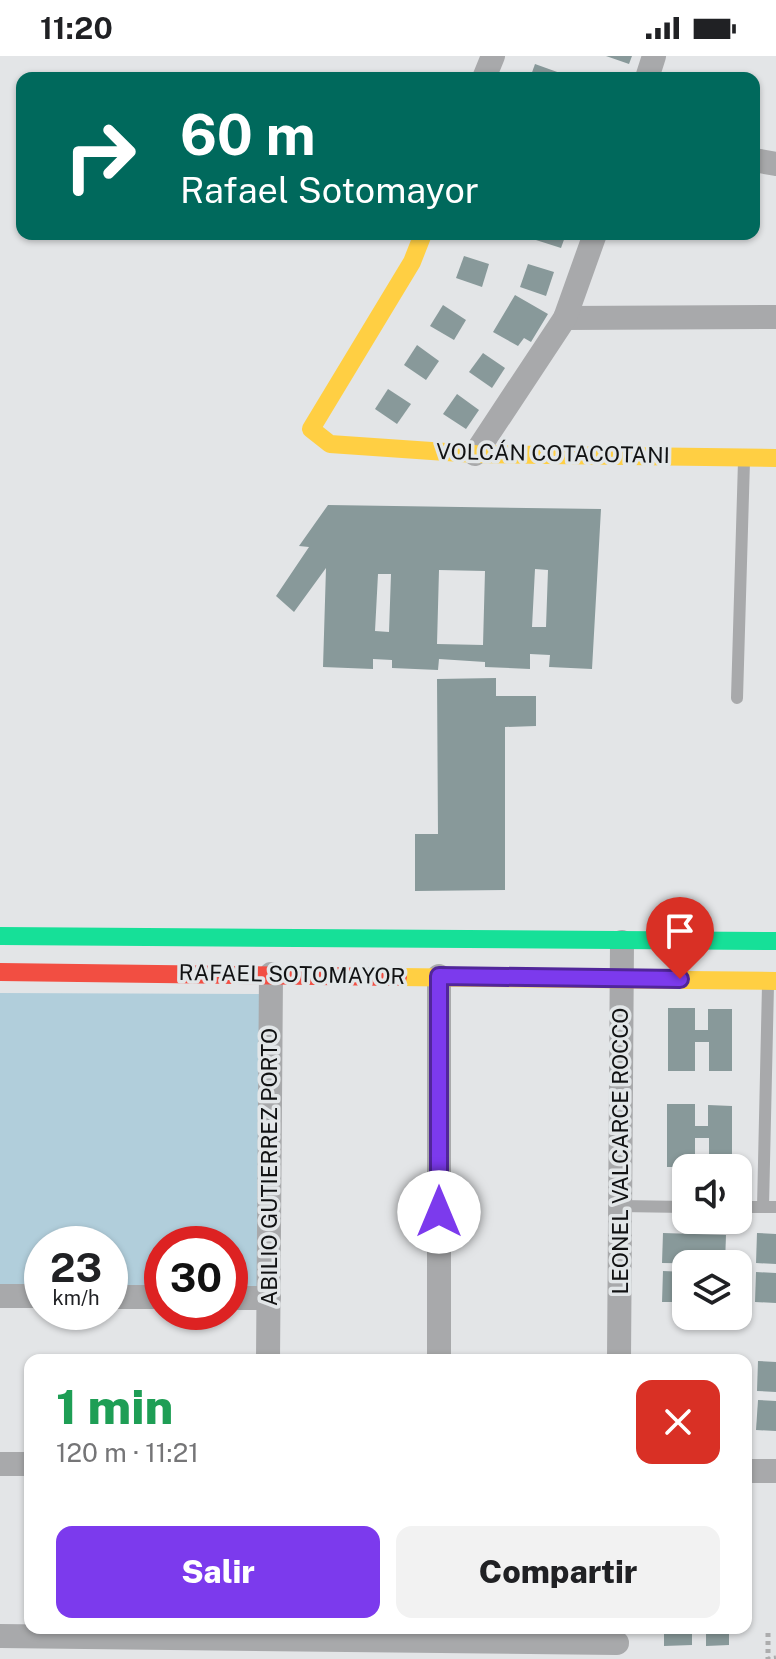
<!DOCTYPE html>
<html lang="es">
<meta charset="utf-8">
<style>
:root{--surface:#fff;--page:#f2f2f2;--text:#202124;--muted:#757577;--accent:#7c3aed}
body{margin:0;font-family:"Public Sans",sans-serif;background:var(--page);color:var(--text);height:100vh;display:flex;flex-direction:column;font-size:30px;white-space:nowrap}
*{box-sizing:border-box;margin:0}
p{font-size:26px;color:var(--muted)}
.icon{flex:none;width:44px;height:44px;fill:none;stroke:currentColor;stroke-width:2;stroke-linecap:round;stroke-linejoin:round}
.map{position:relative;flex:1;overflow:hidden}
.panel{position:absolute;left:24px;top:1298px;width:728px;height:280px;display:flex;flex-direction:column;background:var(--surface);border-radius:16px;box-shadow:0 2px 6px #0004}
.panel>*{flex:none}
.top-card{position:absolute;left:16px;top:16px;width:744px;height:168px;border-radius:16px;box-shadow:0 2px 6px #0004;background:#00695c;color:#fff;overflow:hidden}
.tools{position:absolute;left:672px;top:1098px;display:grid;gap:16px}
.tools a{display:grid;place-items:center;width:80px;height:80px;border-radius:16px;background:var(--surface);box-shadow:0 2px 6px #0004;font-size:40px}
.speed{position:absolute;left:24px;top:1170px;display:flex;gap:16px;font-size:40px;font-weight:700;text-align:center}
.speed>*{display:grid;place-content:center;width:104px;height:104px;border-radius:50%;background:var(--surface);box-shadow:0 2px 6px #0004;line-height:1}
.speed small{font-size:20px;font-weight:400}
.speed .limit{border:12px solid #d22;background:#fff;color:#111}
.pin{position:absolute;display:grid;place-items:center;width:68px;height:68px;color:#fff;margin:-82px -34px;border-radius:50% 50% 50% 0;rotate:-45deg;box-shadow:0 0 8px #0007}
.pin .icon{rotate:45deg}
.me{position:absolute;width:88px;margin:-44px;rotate:0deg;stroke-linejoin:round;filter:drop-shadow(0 0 6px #0008)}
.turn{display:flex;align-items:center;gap:28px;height:168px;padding:0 32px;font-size:36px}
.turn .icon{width:104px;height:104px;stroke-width:2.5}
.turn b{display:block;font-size:56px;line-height:68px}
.round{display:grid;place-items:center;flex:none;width:84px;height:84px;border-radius:16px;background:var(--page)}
.overview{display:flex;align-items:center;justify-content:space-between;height:136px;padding:0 32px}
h1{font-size:48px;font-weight:800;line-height:60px;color:#1e9e55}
.button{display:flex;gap:16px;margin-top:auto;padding:16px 32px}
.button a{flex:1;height:92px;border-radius:16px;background:var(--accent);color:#fff;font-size:32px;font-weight:800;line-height:92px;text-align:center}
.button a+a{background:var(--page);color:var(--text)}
.status{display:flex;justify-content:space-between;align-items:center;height:56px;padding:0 40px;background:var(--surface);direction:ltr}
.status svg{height:22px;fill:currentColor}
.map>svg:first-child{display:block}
.green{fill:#b1cedb}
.building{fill:#88999a;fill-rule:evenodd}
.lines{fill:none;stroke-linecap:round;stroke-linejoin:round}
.path{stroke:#acacad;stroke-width:5;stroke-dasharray:4 4;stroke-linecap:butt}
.lane{stroke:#a8a9ab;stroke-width:12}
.street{stroke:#a8a9ab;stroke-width:24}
.fast{stroke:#16e098;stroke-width:18}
.slow{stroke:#ffcf43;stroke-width:18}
.jam{stroke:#f24e42;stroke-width:18}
.route-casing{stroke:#51269a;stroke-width:20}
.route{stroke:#7c3aed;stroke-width:14}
.labels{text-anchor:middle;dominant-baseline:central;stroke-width:7;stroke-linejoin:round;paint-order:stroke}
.street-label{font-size:22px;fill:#111213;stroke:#e2e6e8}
</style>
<div class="status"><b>11:20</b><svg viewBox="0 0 49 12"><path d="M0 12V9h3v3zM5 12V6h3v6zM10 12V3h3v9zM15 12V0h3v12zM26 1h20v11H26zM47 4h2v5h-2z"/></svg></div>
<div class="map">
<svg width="776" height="1603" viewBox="0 0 776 1603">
<rect width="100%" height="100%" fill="#e3e5e7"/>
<polygon class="green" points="0,937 261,938 257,1231 230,1231 230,1188 162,1188 162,1231 110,1230 110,1188 42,1188 42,1230 0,1229"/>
<g class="building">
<polygon points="606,0 632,0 629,8"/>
<polygon points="535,8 560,17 559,22 530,22"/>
<polygon points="538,178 566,178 561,192 536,184"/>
<polygon points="464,200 489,208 482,231 456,222"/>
<polygon points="528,208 554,216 546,240 520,231"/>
<polygon points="515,239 548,258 531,286 524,282 518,290 493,276"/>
<polygon points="443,249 466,264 454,284 430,270"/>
<polygon points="417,289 439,305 426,324 404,309"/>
<polygon points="483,297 505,312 492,332 469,316"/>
<polygon points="388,333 411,348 397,368 375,353"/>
<polygon points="457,338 479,354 466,373 443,358"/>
<path d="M328,449L601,453L592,613L549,611L550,599L530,598V613L485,611V606L439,603L438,614L392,612V604L373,603V613L323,611L326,512L294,556L276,540L309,491L299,490ZM535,513L548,514L546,571H532ZM439,514L485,515L483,589L437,588ZM378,518H391L389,576L375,575Z"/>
<polygon points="496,622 496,640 536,640 536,670 505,671 505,834 415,835 415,778 438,778 437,623"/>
<polygon points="668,952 695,952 695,974 708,974 708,953 732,953 732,1015 709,1015 709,986 695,986 695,1015 668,1015"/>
<polygon points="667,1048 695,1048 695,1070 708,1070 708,1049 732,1050 732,1111 709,1111 709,1082 695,1082 695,1111 667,1111"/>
<polygon points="663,1177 726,1179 725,1208 662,1207"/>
<polygon points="757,1177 776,1178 776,1208 756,1207"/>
<polygon points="663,1215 686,1216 686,1246 662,1246"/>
<polygon points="756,1216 776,1217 776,1247 755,1246"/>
<polygon points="758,1305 776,1306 776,1336 757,1335"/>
<polygon points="758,1344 776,1345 776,1375 756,1374"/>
<polygon points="664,1572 692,1572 692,1589 664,1590"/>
<polygon points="706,1572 729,1572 729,1589 706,1590"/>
</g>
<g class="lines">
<polyline class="path" points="768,1577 768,1603 776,1602"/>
<g class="lane">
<polyline points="737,642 744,405"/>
<polyline points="620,1150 686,1151"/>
<polyline points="738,1151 776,1151"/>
<polyline points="763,1151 768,929"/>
</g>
<g class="street">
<polyline points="484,22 493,0"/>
<polyline points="647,22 654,0"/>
<polyline points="754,104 776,108"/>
<polyline points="565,262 776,261"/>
<polyline points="475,398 565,262 595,178"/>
<polyline points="0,1240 42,1240"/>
<polyline points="110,1241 162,1241"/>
<polyline points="230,1242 269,1242"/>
<polyline points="268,1304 271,918"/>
<polyline points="439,1304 439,920"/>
<polyline points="619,1304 622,886"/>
<polyline points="0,1408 30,1408"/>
<polyline points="746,1415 776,1415"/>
<polyline points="0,1580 617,1587"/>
</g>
<polyline class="fast" points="0,880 776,885"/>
<g class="slow">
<polyline points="423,178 412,206 311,373 330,388 475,398 776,402"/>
<polyline points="398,921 776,925"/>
</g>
<polyline class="jam" points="0,916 398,921"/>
</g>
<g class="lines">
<g class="route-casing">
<polyline id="route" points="439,1156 439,920 680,923"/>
</g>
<use href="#route" class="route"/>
</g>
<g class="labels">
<g class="street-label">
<text transform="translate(553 397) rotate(1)">VOLCÁN COTACOTANI</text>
<text transform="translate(292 918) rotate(1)">RAFAEL SOTOMAYOR</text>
<text transform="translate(620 1095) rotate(-90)">LEONEL VALCARCE ROCCO</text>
<text transform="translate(269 1111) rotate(-90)">ABILIO GUTIERREZ PORTO</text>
</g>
</g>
</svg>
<div class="tools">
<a><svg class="icon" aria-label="sound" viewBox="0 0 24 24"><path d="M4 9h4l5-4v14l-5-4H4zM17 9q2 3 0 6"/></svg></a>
<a><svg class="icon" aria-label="layers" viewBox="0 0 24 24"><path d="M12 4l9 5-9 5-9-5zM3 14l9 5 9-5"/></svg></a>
</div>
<div class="speed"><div>23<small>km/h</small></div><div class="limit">30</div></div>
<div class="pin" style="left:680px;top:923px;background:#d93025"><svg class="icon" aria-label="arrive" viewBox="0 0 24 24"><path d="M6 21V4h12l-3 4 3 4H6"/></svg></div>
<svg class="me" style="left:439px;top:1156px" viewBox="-20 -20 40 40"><circle r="19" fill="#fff"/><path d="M0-13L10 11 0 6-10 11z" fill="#7c3aed"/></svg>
<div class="top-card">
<div class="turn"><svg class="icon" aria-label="right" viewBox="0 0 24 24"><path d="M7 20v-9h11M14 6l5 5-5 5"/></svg><div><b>60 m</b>Rafael Sotomayor</div></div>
</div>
<section class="panel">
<div class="overview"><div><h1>1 min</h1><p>120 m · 11:21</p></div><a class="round" style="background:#d93025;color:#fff"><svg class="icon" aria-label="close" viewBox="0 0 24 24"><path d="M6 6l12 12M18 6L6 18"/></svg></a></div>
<div class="button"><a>Salir</a><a>Compartir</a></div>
</section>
</div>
